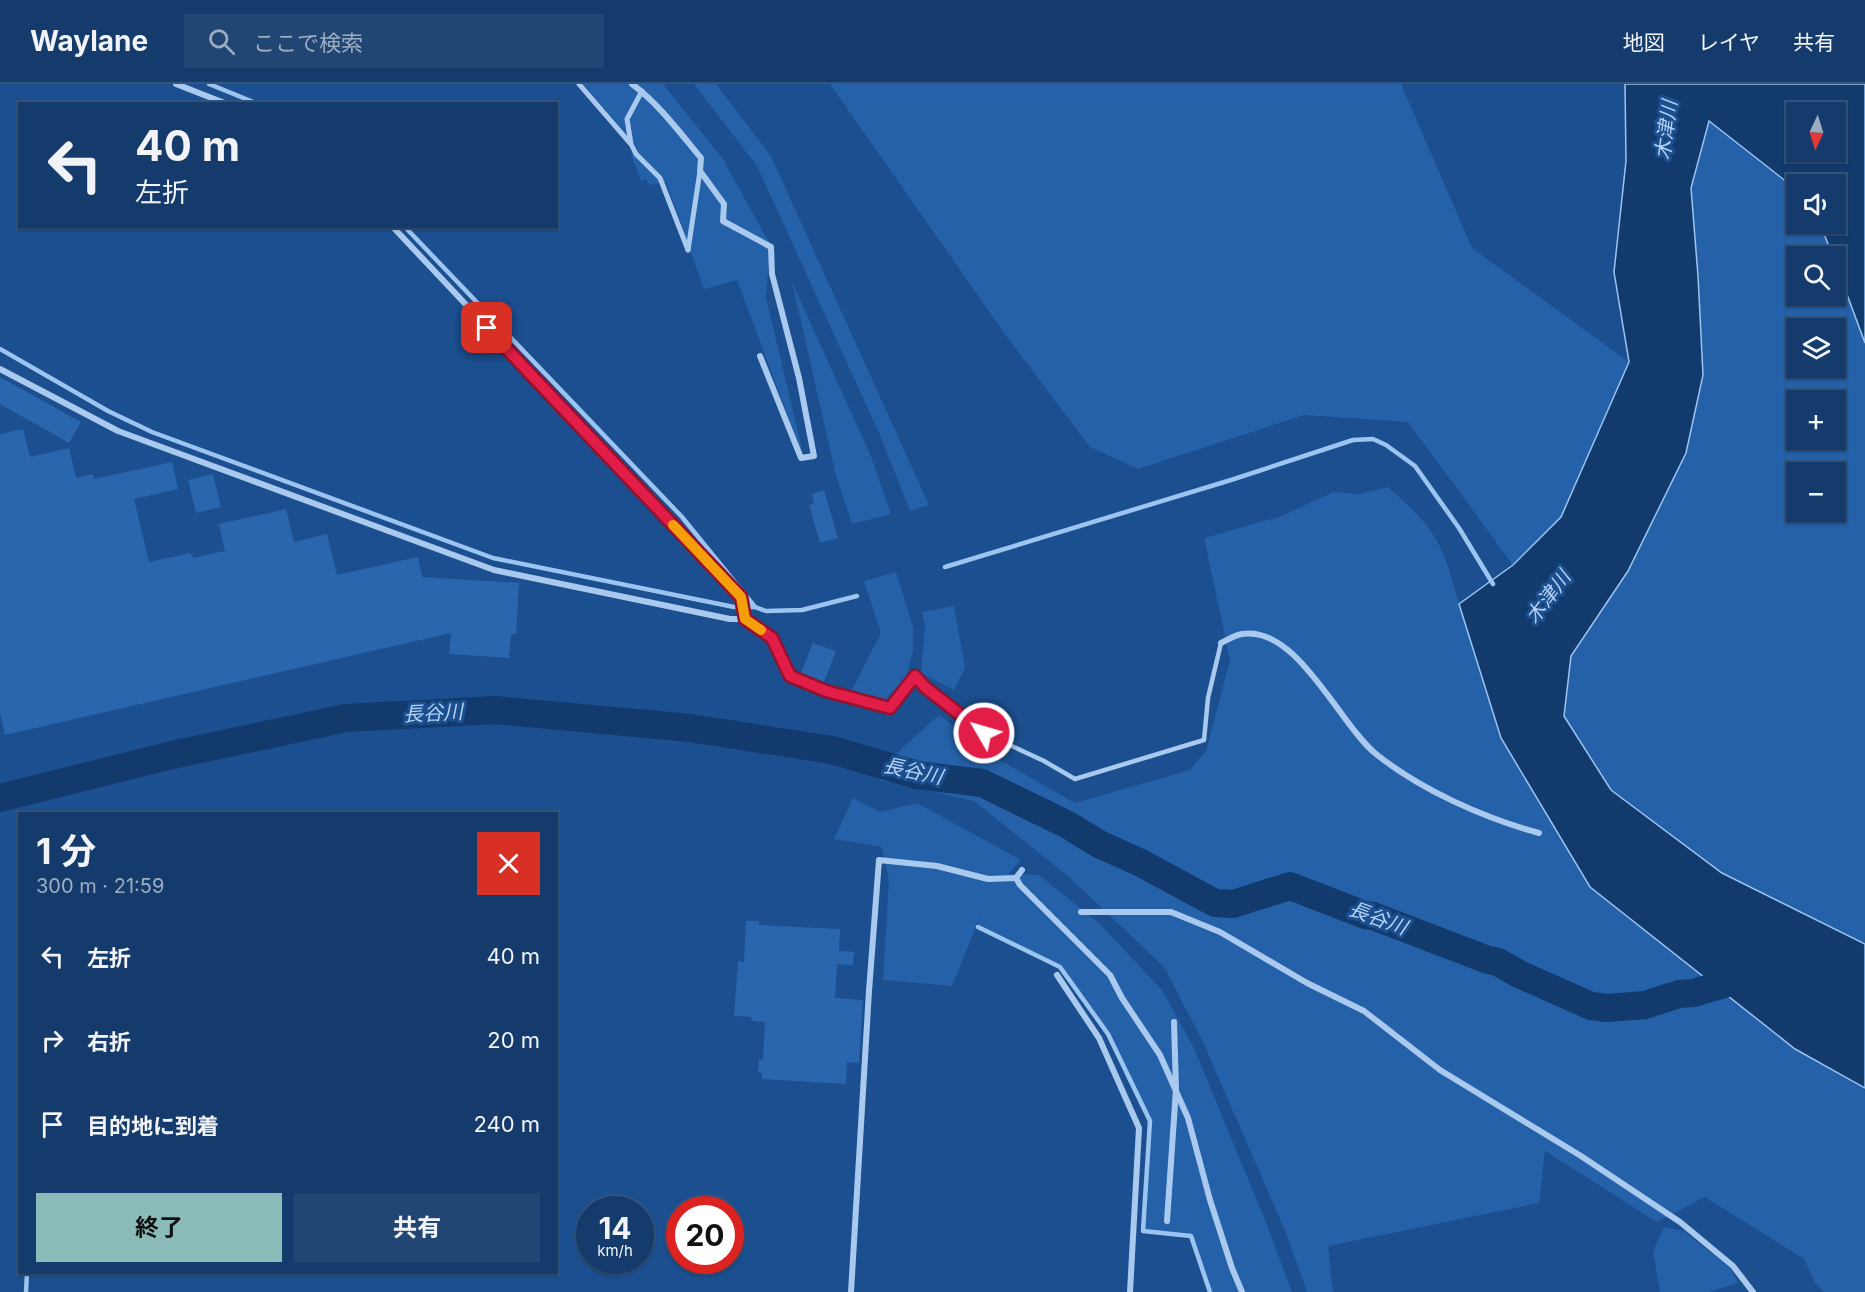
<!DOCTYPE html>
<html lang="ja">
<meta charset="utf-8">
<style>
:root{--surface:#143b6b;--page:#214673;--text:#f1f3f6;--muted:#9dadc1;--line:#33557e;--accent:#8bbbb9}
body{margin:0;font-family:Inter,"Noto Sans JP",sans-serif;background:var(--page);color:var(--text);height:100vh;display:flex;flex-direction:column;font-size:22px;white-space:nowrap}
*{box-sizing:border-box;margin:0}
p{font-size:20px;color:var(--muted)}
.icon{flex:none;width:33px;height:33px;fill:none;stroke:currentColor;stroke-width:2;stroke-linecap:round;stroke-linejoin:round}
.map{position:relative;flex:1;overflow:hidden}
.sheet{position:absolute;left:18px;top:728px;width:540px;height:462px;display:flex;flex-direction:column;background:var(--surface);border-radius:0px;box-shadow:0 2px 4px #0004,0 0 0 2px var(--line)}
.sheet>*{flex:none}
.top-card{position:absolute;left:18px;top:18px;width:540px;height:126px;border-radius:0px;box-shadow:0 2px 4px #0004,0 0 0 2px var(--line);background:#143b6b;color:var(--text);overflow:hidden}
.needle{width:39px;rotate:184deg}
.buttons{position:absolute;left:1786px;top:18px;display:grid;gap:12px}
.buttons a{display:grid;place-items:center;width:60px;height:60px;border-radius:0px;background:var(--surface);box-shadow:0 2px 4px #0004,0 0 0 2px var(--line);font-size:30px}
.speed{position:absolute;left:576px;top:1112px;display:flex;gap:12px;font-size:30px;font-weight:700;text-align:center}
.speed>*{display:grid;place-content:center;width:78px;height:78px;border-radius:50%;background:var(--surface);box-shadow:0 2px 4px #0004,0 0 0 2px var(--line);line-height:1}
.speed small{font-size:15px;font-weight:400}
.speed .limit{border:9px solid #d22;background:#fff;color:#111}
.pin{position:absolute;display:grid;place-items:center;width:51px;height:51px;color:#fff;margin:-26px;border-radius:12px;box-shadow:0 3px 9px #0006}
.me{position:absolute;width:66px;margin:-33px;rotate:308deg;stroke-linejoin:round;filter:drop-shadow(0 0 4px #0008)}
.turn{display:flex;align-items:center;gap:21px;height:126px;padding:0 18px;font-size:27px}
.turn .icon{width:78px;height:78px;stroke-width:2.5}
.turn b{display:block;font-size:42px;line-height:51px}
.round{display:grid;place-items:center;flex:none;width:63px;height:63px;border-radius:0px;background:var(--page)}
.head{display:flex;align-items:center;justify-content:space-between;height:102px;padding:0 18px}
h1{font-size:36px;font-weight:700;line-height:45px}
.primary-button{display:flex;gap:12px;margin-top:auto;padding:12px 18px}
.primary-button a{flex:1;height:69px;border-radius:0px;background:var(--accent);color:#111;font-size:24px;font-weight:700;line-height:69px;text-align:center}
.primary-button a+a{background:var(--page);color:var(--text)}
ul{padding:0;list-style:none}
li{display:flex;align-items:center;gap:18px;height:84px;padding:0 18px}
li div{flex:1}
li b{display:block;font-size:22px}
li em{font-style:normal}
header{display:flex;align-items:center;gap:36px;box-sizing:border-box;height:84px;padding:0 30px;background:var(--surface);border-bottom:2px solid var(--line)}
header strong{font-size:28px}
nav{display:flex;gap:33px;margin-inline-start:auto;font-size:21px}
.search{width:420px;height:54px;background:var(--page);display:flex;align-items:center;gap:15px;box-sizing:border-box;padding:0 21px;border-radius:0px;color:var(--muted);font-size:22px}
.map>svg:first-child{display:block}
.green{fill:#2461a8;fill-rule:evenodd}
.water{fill:#123a6d;stroke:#9cc4f0;stroke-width:1.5;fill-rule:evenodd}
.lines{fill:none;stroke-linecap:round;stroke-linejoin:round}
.stream{stroke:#9cc4f0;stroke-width:4.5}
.river{stroke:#123a6d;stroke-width:28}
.building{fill:#2a66ad}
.service{stroke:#a9c9ee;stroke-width:4.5}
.pedestrian{stroke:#a9c9ee;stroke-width:5}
.minor{stroke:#a9c9ee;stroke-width:6}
.route-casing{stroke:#92132f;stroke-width:15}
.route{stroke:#e11d48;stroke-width:10}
.slow{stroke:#f59e0b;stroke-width:10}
.labels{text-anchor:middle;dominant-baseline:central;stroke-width:6;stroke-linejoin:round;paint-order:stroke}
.water-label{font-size:20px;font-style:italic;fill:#b5d3f5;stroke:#1b4f8f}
</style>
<header>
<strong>Waylane</strong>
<div class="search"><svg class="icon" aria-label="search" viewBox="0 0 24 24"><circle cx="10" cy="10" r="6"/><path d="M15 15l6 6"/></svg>ここで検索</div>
<nav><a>地図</a><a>レイヤ</a><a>共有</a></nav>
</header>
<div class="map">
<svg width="1865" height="1208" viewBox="0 0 1865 1208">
<rect width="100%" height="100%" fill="#1b4f8f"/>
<g class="green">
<polygon points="583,0 663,0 723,75 770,160 766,213 805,378 737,196 704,205 666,98 648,101 646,95 641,97 631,70 637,67 635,60"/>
<polygon points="694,0 716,0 771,72 929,421 910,427 879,349 757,82"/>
<polygon points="830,0 1401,0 1472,164 1629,278 1561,433 1513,481 1408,338 1304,331 1138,385 1090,363 1004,249"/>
<path d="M1709,36L1797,106V140H1820L1833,172H1797V212H1836V181L1865,259V860L1722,789L1610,706L1564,632L1570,572L1628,487L1686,369L1703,291L1698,192L1691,104ZM1797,244H1836V284H1797ZM1797,316H1836V356H1797ZM1797,388H1836V428H1797Z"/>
<polygon points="792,198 870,370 891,430 852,440 836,392"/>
<path d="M1388,403C1404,418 1423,433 1434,452C1446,470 1453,499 1459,520L1590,803L1795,965L1865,1004V1208H1824L1815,1199L1804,1175L1705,1113L1657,1138L1545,1067L1539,1119L1328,1162L1333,1208H1307L1286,1149L1203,958L1164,883L1069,793L974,717L880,696L881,683L939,631L991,671L1075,719L1190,686L1206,667L1230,576L1204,454L1282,432L1333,408L1359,410Z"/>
<polygon points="896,488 913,543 913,567 906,594 884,617 852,606 881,549 864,497"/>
<polygon points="954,522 965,584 954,606 921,589 925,542 922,528"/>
<polygon points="853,714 880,728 917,719 1021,776 1008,790 1039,791 1101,841 1162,906 1194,964 1265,1136 1292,1208 1210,1208 1191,1152 1143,1147 1150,1037 1108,950 1060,883 978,843 980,833 952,902 883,896 889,796 882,763 834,755"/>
<polygon points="1664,1143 1684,1147 1731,1185 1738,1199 1710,1208 1660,1208 1653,1168"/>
</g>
<path class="water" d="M1625,0H1865V259L1836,181V172H1833L1820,140H1836V100H1797V106L1709,37L1691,104L1698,192L1703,291L1686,369L1628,487L1571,572L1564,632L1611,706L1722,789L1865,860V1004L1795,965L1590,803L1501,654L1459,520L1513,481L1561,433L1629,278L1614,188L1626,77ZM1797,28H1836V68H1797Z"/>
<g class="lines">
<g class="stream">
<polyline points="209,0 258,20"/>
<polyline points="404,142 682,433 755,523"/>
<polyline points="0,265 108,327 152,348 493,474 734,523 755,523 766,527 802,526 857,512"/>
<polyline points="945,483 1231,396 1353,356 1373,355 1386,361 1415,382 1459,444 1493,500"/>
<polyline points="978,843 1060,883 1108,950 1150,1037 1143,1147 1191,1152 1210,1208"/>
<polyline points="26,1208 27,1188"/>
</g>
<polyline class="river" points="0,714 172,671 346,634 495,626 690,644 832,666 917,691 982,699 1068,741 1099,760 1141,779 1215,819 1233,820 1290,802 1365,831 1373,832 1488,876 1498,878 1519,890 1591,922 1607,924 1645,921 1679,910 1693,909 1752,892"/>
</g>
<g class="building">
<polygon points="0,293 81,338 69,359 0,320"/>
<polygon points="23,345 30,373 69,364 76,394 93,390 94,395 172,378 178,405 134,415 149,478 190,469 193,474 225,467 219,440 286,425 294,458 327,450 337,491 418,473 422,493 519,499 516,550 511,550 509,574 449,570 451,549 5,651 0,628 0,350"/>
<polygon points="213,390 221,423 196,429 188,396"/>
<polygon points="824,406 838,454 820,459 809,421 814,420 812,410"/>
<polygon points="813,559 836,567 823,600 800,591"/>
<polygon points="746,837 759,837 759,841 840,845 839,867 854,868 853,881 837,880 835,914 863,916 859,979 847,978 846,1000 762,995 762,989 758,988 759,975 763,976 765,938 751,937 752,933 734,932 738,877 744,878"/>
</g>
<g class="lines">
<polyline class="service" points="915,592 926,605 984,649 1044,677 1075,695 1204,656 1208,614 1221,559"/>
<g class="pedestrian">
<polyline points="579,0 630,59"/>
<polyline points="642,7 627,35 631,60 636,70 660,94 688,166"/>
<polyline points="688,166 700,87"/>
</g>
<g class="minor">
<polyline points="176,0 227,20"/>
<path d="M632,0C659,20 680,49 701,74L700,87L724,120L723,137L771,163L772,190L799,294L814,372L801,374L760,272"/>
<polyline points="392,142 741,513 745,535"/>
<polyline points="0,285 118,347 494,486 730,535 745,535 772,554 790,592 826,607 890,624 915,592"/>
<path d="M1221,559C1227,556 1235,551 1242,550C1297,541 1339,640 1376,670C1421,706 1484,734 1539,749"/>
<polyline points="1016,794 1020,801 1110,891 1122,914 1160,971 1188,1034 1210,1116 1232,1184 1242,1208"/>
<polyline points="1081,828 1171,828 1220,848 1307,899 1364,927 1440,986 1581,1072 1680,1138 1733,1182 1753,1208"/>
<polyline points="1057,891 1099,954 1139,1044 1130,1208"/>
<polyline points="1167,1137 1176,1005 1174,938"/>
<polyline points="851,1208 869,907 879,776 937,782 988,795 1016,794 1022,786"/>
</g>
</g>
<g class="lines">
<g class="route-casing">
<polyline id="route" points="487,244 741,513 745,535 772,554 790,592 826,607 890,624 915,592 926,604 984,649"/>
</g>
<use href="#route" class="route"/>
<polyline class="slow" points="673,441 741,513 745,535 761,546"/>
</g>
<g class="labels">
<g class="water-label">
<text transform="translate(1666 46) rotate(-83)">木津川</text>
<text transform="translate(1548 513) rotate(-53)">木津川</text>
<text transform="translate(433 629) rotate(-3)">長谷川</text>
<text transform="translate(913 687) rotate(12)">長谷川</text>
<text transform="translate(1378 834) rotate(20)">長谷川</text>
</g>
</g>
</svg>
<div class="buttons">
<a><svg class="needle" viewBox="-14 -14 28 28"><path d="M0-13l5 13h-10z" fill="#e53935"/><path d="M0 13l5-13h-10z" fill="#9dadc1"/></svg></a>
<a><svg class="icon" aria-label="sound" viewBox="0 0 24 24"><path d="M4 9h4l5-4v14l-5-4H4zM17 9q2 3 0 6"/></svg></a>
<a><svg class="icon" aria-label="search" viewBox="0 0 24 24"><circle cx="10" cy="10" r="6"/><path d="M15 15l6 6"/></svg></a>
<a><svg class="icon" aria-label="layers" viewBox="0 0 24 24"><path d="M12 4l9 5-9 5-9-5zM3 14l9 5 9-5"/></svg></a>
<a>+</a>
<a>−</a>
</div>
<div class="speed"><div>14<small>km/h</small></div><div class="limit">20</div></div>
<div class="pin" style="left:487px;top:244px;background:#d93025"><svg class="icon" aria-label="arrive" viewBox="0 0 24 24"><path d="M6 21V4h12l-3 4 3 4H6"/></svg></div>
<svg class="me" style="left:984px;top:649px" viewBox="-20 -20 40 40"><circle r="17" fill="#e11d48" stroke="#fff" stroke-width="3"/><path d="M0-11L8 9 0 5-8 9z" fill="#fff"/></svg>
<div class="top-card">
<div class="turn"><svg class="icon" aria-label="left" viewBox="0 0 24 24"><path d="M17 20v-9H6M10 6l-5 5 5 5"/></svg><div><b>40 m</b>左折</div></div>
</div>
<section class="sheet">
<div class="head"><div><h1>1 分</h1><p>300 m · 21:59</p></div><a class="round" style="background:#d93025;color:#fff"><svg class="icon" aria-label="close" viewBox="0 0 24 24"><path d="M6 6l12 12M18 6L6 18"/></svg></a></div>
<ul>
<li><svg class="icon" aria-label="left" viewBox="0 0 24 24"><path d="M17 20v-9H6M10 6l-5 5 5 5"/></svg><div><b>左折</b></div><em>40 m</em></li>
<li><svg class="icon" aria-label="right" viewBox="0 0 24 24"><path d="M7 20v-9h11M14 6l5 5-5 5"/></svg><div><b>右折</b></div><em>20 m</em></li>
<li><svg class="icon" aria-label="arrive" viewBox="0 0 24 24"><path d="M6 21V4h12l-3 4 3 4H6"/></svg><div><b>目的地に到着</b></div><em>240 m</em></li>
</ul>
<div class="primary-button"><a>終了</a><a>共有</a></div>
</section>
</div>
